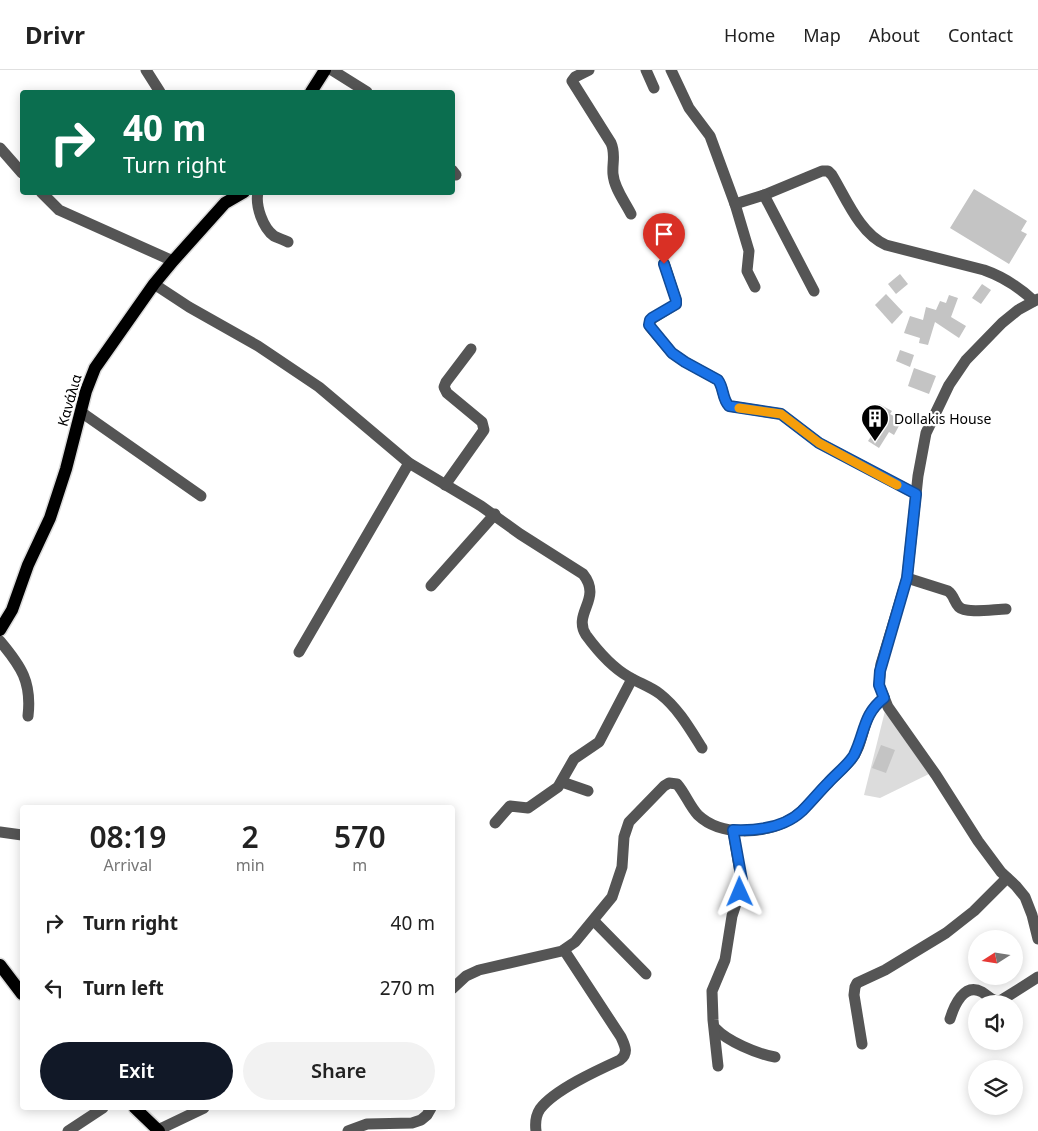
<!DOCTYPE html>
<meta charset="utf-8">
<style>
:root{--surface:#fff;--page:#f2f2f2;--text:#222;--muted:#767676;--line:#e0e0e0;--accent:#111827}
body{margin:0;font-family:"Noto Sans",sans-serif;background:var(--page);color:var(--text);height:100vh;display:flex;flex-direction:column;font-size:19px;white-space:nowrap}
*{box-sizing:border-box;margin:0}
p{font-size:16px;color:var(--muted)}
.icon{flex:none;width:28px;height:28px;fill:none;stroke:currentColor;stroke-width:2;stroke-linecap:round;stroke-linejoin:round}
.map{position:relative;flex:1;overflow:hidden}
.details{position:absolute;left:20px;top:735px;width:435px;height:305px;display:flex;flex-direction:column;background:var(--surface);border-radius:5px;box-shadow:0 2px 12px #0003}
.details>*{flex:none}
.top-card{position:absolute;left:20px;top:20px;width:435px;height:105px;border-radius:5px;box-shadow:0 2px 12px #0003;background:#0b6e4f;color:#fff;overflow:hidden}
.needle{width:32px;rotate:258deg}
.buttons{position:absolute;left:968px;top:860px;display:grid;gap:10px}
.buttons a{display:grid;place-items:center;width:55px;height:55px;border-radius:50%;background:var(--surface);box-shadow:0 2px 12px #0003;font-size:25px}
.pin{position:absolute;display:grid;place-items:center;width:42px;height:42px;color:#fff;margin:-51px -21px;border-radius:50% 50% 50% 0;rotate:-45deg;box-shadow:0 0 5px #0007}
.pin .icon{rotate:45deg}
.me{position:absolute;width:55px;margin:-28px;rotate:359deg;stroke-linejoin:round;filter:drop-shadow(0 0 4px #0008)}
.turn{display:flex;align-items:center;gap:18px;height:105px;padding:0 20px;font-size:22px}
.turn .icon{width:65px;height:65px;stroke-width:2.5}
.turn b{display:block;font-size:35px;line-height:42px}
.eta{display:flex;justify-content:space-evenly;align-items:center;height:85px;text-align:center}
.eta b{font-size:30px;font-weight:600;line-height:35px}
.cta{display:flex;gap:10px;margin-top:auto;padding:10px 20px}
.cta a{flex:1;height:58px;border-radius:30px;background:var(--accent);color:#fff;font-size:20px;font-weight:600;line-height:58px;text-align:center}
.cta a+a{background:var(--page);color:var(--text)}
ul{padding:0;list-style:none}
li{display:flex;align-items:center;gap:15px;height:65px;padding:0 20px}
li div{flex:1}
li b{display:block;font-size:19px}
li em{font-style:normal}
header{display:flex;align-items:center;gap:30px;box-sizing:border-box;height:70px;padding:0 25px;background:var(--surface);border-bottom:1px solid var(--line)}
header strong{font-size:24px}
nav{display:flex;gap:28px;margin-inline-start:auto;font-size:18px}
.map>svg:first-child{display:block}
.green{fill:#dcdcdc}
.building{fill:#c4c4c4}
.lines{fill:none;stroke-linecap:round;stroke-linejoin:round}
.major-casing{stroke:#dbdbdb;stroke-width:15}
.minor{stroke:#555;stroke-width:11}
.major{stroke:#000;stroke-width:12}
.route-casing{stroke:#114b97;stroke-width:12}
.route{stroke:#1a73e8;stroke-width:9}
.slow{stroke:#f59e0b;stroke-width:9}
.labels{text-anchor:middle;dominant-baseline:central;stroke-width:4.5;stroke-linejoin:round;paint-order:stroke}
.street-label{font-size:14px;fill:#000;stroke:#fff}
.poi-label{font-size:14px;fill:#000;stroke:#fff;text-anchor:start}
</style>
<header>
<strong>Drivr</strong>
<nav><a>Home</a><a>Map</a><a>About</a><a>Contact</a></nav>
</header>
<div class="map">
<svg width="1038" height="1061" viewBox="0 0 1038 1061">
<rect width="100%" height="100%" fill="#fff"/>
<polygon class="green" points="885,641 929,704 880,728 864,725"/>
<g class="building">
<polygon points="974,119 1027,151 1021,161 1027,164 1009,194 950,158"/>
<polygon points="900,204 908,214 896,224 888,214"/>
<polygon points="982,214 991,220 981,234 972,228"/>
<polygon points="886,224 903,242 892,254 875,235"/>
<polygon points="949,225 958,228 951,247 966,256 959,268 935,252 928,275 919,273 920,268 904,263 910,246 923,250 926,237 936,240 940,231 946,233"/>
<polygon points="900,280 914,285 910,297 896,291"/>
<polygon points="914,298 936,306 929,324 908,316"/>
<polygon points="879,334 892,341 890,344 899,349 897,352 900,354 894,365 889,362 879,378 868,371 878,356 870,350"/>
<polygon points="881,675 895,680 886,703 872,698"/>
</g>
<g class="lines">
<g class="major-casing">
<g id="major">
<polyline points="311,22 325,0"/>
<polyline points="0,560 12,540 28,495 50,448 66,399 86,321 95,298 154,214 173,191 225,133 244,122"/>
<polyline points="0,895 22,924"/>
<polyline points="135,1038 159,1061"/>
</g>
</g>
<g class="minor">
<polyline points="146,0 160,22"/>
<polyline points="332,0 367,22"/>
<path d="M589,0L575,7L572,11L611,73C616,84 612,93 613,104C614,118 625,132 631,144"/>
<polyline points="646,0 654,18"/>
<path d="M671,0L689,38L710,66L735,134L764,125L822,101H828L832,105C846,128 860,164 886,175L984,200C1004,207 1019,217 1034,231"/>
<polyline points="0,78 22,103"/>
<polyline points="452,100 456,105"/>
<polyline points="41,122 59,140 173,191"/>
<path d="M258,122C255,136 263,158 274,166C278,168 284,170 288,172"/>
<polyline points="764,125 814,221"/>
<polyline points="735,134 749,181 747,201 755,217"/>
<path d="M664,193L676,230V234L650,250V257L672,283L685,292L718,310C724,318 722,329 729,336L781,344L819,373L916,424"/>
<path d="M154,214L189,237L258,276L319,317L409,393L481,436L520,464L583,504C603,529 572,543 586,565C597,580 613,598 629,607C639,613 651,617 660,624C678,638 690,659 702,678"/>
<polyline points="1038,229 1018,240 1002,253 966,290 949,315 926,363 918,406 907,508 881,594 879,615 888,637 936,705 978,771 1001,802 1016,816 1025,827 1032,845 1038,869"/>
<polyline points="81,342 201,426"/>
<polyline points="445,415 484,360 482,352 447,323 444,317 446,312 471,279"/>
<path d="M907,508L948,521C954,525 954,532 959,537C966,544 995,539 1006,539"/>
<polyline points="431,516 495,444"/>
<path d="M0,571C21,596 32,612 28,646"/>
<polyline points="299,582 409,393"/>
<polyline points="562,712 588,721"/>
<polyline points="495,753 510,736 528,738 558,717 574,689 599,672 632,609"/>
<polyline points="0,762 22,765"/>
<polyline points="594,851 646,904"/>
<path d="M452,919L466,906L479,900L562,881L575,872L612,827L622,797L624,767L629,752L664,716L669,713L677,714C685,723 690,737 698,745C721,767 765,764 791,749C806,740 817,724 829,712C836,705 844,698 851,690C867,670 859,647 884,628"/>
<path d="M950,949C954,936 964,912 982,922C989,926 991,931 1000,931L1038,907"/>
<path d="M715,958C727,971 757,984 775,987"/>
<polyline points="862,974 854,925 855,917 857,913 885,900 946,863 974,841 1007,808"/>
<polyline points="718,996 713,950 712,921 725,890 732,846 742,815 733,760"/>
<polyline points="158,1060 204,1038"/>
<polyline points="68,1061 103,1038"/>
<polyline points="348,1061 367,1054 412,1053 421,1050 427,1045 431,1038"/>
<path d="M536,1061C535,1053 536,1045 540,1039C554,1020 598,1000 620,990C629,983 625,976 621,967L564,880"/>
</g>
<use href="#major" class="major"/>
</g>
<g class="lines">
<g class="route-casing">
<path id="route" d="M664,194L676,230V234L652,248L650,250L649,255L672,283L685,292L718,310C724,318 722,329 729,336L781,344L819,373L916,424L907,508L880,601L879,615L884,628C863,644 865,663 854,685C848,695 836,704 828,713C819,722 811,732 802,741C784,758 757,761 733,760L742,810L740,822"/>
</g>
<use href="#route" class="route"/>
<polyline class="slow" points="739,338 781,344 819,373 897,415"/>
</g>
<defs>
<g id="building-pin" transform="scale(1.4375)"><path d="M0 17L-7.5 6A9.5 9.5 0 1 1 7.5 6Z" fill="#000" stroke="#fff"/><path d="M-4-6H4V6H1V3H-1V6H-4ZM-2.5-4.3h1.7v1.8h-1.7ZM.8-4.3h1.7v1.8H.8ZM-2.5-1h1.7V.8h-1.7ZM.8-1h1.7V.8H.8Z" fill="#fff"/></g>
</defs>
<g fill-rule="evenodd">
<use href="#building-pin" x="875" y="348"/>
</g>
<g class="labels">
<g class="street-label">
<text transform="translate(69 330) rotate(-74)">Κανάλια</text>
</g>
<g class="poi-label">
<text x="894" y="348">Dollakis House</text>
</g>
</g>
</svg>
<div class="buttons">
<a><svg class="needle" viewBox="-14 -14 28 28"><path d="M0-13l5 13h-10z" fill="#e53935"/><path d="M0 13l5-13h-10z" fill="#767676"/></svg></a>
<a><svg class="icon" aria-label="sound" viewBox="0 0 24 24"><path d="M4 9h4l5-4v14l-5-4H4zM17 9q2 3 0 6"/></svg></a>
<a><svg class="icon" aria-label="layers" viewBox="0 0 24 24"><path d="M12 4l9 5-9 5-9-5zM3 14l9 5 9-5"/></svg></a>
</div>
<div class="pin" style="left:664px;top:194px;background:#d93025"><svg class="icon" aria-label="arrive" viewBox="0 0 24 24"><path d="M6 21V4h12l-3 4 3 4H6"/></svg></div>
<svg class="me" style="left:740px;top:822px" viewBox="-20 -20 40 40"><path d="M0-17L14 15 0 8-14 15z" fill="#1a73e8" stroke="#fff" stroke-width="4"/></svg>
<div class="top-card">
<div class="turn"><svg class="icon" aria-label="right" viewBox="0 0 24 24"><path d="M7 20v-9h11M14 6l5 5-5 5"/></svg><div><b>40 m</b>Turn right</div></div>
</div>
<section class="details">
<div class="eta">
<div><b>08:19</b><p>Arrival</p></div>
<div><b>2</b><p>min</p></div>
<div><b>570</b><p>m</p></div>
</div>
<ul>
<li><svg class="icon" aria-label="right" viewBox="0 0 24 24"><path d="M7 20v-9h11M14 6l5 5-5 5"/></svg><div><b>Turn right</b></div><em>40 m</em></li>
<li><svg class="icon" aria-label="left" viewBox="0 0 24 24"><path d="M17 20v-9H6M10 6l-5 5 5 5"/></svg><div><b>Turn left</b></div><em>270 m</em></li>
</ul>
<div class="cta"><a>Exit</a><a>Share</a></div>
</section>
</div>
